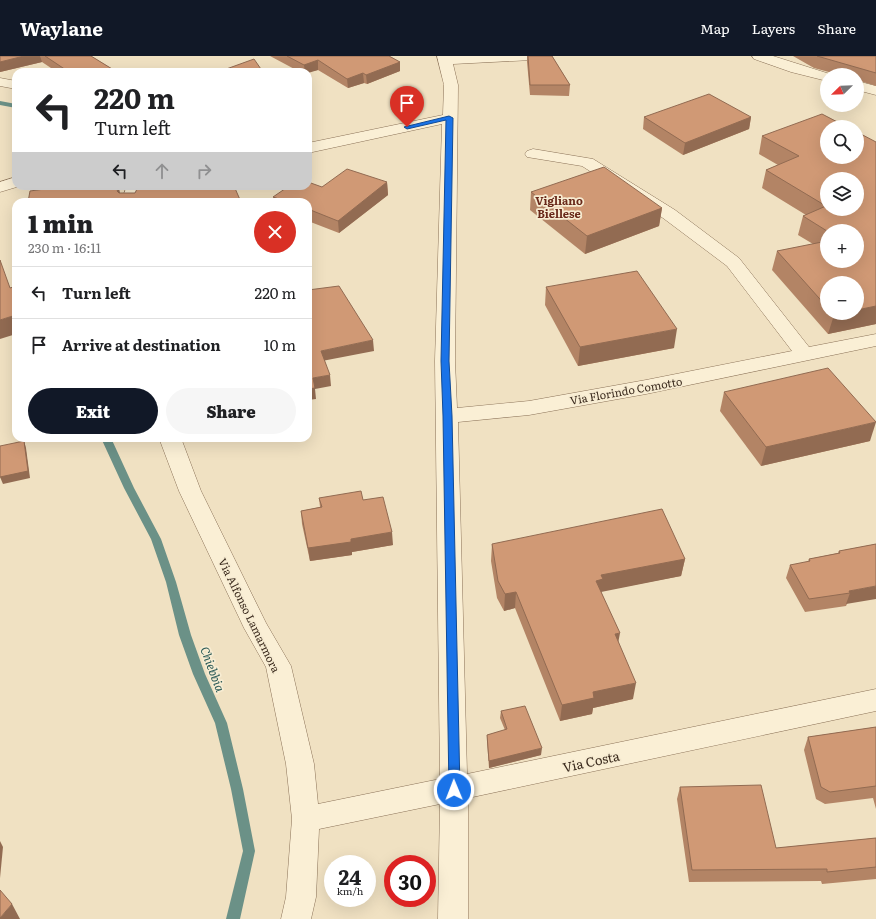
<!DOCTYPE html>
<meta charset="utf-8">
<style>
:root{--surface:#fff;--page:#f6f6f6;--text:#202124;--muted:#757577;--line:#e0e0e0;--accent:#111827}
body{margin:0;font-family:Literata,serif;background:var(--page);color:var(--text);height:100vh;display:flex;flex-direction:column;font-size:15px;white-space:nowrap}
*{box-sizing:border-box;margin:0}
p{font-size:13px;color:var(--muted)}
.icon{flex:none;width:22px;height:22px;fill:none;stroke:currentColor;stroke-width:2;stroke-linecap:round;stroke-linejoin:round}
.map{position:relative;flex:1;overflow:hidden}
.side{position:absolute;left:12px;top:142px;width:300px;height:244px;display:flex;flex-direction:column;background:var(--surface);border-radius:12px;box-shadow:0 4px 16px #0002}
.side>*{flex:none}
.guide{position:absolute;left:12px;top:12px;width:300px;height:122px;border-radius:12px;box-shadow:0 4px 16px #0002;background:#fff;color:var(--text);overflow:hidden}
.needle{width:26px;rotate:247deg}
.fabs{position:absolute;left:820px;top:12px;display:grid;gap:8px}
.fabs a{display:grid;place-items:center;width:44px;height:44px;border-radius:50%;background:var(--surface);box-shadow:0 4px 16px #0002;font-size:20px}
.speed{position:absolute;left:324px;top:799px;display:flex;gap:8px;font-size:20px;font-weight:700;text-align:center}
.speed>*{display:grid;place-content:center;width:52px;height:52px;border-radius:50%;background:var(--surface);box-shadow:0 4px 16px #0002;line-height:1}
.speed small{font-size:10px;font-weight:400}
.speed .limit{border:6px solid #d22;background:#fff;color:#111}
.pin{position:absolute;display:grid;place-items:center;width:34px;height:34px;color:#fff;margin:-41px -17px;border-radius:50% 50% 50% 0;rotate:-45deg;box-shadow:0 0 4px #0007}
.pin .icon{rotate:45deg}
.me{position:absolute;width:44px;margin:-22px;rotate:359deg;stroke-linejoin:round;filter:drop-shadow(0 0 3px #0008)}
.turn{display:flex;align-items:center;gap:14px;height:84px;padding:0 16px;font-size:18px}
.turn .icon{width:52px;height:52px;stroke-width:2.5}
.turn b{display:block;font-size:28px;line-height:34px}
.lanes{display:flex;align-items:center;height:38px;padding:0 16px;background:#0003;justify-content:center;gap:20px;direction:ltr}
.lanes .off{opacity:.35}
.round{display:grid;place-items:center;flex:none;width:42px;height:42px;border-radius:21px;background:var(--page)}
.headline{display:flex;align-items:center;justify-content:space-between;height:68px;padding:0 16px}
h1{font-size:24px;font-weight:800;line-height:30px}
.cta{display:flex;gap:8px;margin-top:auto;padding:8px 16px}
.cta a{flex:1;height:46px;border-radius:24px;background:var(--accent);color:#fff;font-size:16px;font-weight:800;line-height:46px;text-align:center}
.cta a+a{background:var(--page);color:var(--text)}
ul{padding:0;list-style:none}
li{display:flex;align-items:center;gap:12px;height:52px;padding:0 16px;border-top:1px solid var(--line)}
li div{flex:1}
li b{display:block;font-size:15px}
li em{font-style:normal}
header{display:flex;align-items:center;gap:24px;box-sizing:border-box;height:56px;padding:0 20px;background:var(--accent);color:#fff}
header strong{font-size:19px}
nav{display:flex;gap:22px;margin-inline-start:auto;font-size:14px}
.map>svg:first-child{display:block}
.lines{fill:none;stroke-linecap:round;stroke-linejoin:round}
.stream{fill:#6b9187;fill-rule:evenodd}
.minor-casing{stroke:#8b7258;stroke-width:1}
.minor{fill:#faefd5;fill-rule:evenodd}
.wall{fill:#b38465;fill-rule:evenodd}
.shaded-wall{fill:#926b52}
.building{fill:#d09975;stroke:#926b52;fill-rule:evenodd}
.route{fill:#1a73e8;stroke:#114b97}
.labels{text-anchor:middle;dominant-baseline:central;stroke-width:3.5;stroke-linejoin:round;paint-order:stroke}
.far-quarter-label{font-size:11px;font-weight:bold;fill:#69291a;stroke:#f7ecd2}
.street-label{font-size:11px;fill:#3a2a1d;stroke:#f7ecd2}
.water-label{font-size:12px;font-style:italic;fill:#2b5a57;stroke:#f7ecd2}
.near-street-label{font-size:13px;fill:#3a2a1d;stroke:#f7ecd2}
</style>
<header>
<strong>Waylane</strong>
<nav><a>Map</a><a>Layers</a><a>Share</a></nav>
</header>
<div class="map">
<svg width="876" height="863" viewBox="0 0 876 863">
<rect width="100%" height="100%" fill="#f0e1c2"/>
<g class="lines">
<g class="stream">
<polygon points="0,45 16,48 16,52 0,49"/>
<polygon points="65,130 73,130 69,146 61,146"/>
<polygon points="101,382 111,382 134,432 161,483 176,526 191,579 205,618 227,667 243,733 255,795 240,863 226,863 243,795 231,733 215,667 193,618 179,579 166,526 151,483 124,432"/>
</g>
<g class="minor-casing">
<g id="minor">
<polygon points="437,0 539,0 537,3 532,4 453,8 458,29 455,305 457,352 529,345 646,324 792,295 727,210 663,162 582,110 527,101 525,98 527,95 533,93 593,103 675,154 739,202 809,291 876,278 876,290 646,338 529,359 458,366 467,718 876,633 876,655 468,742 468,863 438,863 440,748 319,773 316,841 311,863 281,863 286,841 292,763 286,708 266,611 244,572 179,435 159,382 181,382 201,435 266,567 291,610 314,708 318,748 440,723 435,305 442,68 308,97 308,87 443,59 444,29"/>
<polygon points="752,0 773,0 833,19 827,19 827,25 791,16 754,3"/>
<polygon points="0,22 16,25 16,33 0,30"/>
<polygon points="857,25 876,30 876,39 857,34"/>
<polygon points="16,121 16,130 20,130 0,136 0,126"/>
<polygon points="127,130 143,130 137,146 121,146"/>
</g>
</g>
<use href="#minor" class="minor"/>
</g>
<g class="wall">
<polygon points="0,0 91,0 117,16 57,16 42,6 0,16"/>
<polygon points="270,0 389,0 400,6 400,15 367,28 364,27 348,32 318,14 308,16 300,16"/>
<polygon points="527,0 552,0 570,29 569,40 530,39 527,6"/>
<polygon points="793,0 876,0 876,30 857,24 857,19 840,19 814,12"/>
<polygon points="644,61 751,61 749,73 683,99 643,73"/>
<path d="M762,80L876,86V268L828,278L772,214L777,195L813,188L798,179L803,160L806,159L762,132L766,114L778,109L759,98ZM827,175H857L827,205ZM827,227L857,257H827Z"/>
<polygon points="387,126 388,139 339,177 308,165 308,146 274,146 273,141 322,131"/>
<polygon points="531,136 662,152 659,170 585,198 530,154"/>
<polygon points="546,231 674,292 578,310 545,249"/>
<polygon points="724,336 870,385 761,410 720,355"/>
<polygon points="319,442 363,444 393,489 352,496 352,499 310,505 302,468 301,455 320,451"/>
<polygon points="492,488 685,503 681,520 601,535 618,586 633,643 593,652 592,658 560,665 515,552 504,555 497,542 491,505"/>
<polygon points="876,488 846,550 805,556 786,522 790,509 808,506 809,503 838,497 839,495"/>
<polygon points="501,655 541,699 489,712 487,685 487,679 505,674 500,662"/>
<polygon points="876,671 876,753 873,742 825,748 816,743 804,694 808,681"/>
<polygon points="680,731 776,792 876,782 876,823 822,828 821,825 689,826 677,743"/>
</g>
<g class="shaded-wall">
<polygon points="24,0 40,0 42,6 0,16 0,6"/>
<polygon points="318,4 318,14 308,17 308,16 305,16 304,9"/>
<polygon points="400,6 400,15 367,28 366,19"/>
<polygon points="363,17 364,27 348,32 347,23"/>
<polygon points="751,61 749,73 683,99 685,87"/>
<polygon points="387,126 388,139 339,177 338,165"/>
<polygon points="119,132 121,142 117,135"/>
<polygon points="662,152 659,170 585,198 587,180"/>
<polygon points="876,250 876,268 828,278 834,259 842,257 857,257 857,254"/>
<polygon points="16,259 16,278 0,283 0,264"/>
<polygon points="677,273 674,292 578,310 580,291"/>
<polygon points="373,284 374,295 322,305 321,295"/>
<polygon points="330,319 331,330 315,333 316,343 308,344 308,333 313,322"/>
<polygon points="876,366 870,385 761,410 766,391"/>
<polygon points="24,385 26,392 30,422 3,428 0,421"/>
<polygon points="392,476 393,489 352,496 352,499 310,505 308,492 351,483"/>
<polygon points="685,503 681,520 601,536 596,525 601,519"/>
<polygon points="876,530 876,543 846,548 850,537 849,535"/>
<polygon points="516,536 515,552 504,555 505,538"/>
<polygon points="620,577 617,593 615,578"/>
<polygon points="636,627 633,643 593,652 592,658 560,665 562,649 593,636"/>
<polygon points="542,692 541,699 489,712 489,705"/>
<polygon points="0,785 3,791 0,822"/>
<polygon points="12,848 20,863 0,863 0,862"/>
</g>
<g class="building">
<polygon points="0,0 24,0 0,6"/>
<polygon points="45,0 91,0 117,16 69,16"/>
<polygon points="287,0 389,0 400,6 366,19 363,17 347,23 318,4 304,9"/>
<polygon points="528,0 552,0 570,29 530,29"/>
<polygon points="817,0 876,0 876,17"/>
<polygon points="254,3 263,16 218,16"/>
<polygon points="709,38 751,61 685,87 644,61"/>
<path d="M822,58L847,71H827V101H857V76L876,86V250L857,254V227H827V251L777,195L827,185V205H857V175H827L803,160L826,150L766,114L799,100L762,80ZM827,123H857V153H827Z"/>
<polygon points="604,111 662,152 587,180 531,136"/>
<polygon points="347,113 387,126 338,165 308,153 308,146 288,146 273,141 289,130 308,130 308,126 322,131"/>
<polygon points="167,130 234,130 241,146 28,146 30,135 52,132 119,132 117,135 119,137 135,137 138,131 168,131"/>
<polygon points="0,204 10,232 16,230 16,259 0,264"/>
<polygon points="637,215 677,273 580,291 546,231"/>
<polygon points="339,230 373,284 321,295 330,319 313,322 315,332 308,333 308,234"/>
<polygon points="832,257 842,257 834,259"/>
<polygon points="828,312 876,366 766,391 724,336"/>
<polygon points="24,385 28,415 0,421 0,390"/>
<polygon points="361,435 363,444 383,441 392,476 351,483 351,486 308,492 301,455 322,451 319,442"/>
<polygon points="662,453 685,503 601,519 603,523 596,525 620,577 615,578 636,627 593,636 594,642 562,649 516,536 505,538 498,525 492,488"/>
<polygon points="876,488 876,530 849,535 850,537 809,543 790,509 810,505 809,503 840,497 839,495"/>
<polygon points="525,650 542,692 489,705 487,679 507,673 501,655"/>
<polygon points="876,671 876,730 830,736 821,731 808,681"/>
<polygon points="761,729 776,792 876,782 876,811 827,816 827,813 692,814 680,731"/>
<polygon points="0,834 12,848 0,862"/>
</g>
<polygon class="route" points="449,60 453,62 449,305 452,360 460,734 458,737 454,739 450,737 449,734 443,360 441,305 446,64 407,73 404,71"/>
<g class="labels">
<g class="far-quarter-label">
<text x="559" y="144">Vigliano<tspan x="559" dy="13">Biellese</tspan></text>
</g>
<g class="street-label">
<text transform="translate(626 334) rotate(-10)">Via Florindo Comotto</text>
<text transform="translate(250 559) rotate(64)">Via Alfonso Lamarmora</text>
</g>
<g class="water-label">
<text transform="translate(213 613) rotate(69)">Chiebbia</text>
</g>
<g class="near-street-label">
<text transform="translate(591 705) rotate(-12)">Via Costa</text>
</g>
</g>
</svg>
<div class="fabs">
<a><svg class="needle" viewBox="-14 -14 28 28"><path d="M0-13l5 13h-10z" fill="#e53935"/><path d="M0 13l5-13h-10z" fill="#757577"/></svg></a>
<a><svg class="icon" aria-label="search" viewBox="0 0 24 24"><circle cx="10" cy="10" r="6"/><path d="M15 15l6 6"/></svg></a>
<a><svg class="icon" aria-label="layers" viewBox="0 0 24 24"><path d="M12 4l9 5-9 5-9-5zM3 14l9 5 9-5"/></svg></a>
<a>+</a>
<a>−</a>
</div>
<div class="speed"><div>24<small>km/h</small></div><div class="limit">30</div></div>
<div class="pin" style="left:407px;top:71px;background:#d93025"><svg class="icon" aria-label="arrive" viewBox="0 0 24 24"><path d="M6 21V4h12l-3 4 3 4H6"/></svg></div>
<svg class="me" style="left:454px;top:734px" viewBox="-20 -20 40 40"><circle r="17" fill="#1a73e8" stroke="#fff" stroke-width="3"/><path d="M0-11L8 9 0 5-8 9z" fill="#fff"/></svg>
<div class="guide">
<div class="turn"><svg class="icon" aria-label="left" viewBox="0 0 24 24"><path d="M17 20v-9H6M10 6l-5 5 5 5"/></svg><div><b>220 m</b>Turn left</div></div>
<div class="lanes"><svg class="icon" aria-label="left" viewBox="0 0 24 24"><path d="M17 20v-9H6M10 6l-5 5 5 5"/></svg><svg class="icon off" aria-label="ahead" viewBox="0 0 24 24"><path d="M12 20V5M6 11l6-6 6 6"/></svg><svg class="icon off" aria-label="right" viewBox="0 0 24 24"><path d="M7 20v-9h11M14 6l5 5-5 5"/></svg></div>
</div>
<section class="side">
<div class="headline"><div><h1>1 min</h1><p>230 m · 16:11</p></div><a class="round" style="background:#d93025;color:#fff"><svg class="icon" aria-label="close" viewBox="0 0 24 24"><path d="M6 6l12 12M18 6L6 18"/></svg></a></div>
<ul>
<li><svg class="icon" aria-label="left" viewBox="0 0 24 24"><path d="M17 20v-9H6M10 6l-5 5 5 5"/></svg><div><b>Turn left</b></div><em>220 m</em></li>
<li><svg class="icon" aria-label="arrive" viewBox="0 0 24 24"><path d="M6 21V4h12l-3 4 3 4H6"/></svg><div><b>Arrive at destination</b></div><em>10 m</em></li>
</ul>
<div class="cta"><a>Exit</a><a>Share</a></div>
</section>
</div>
